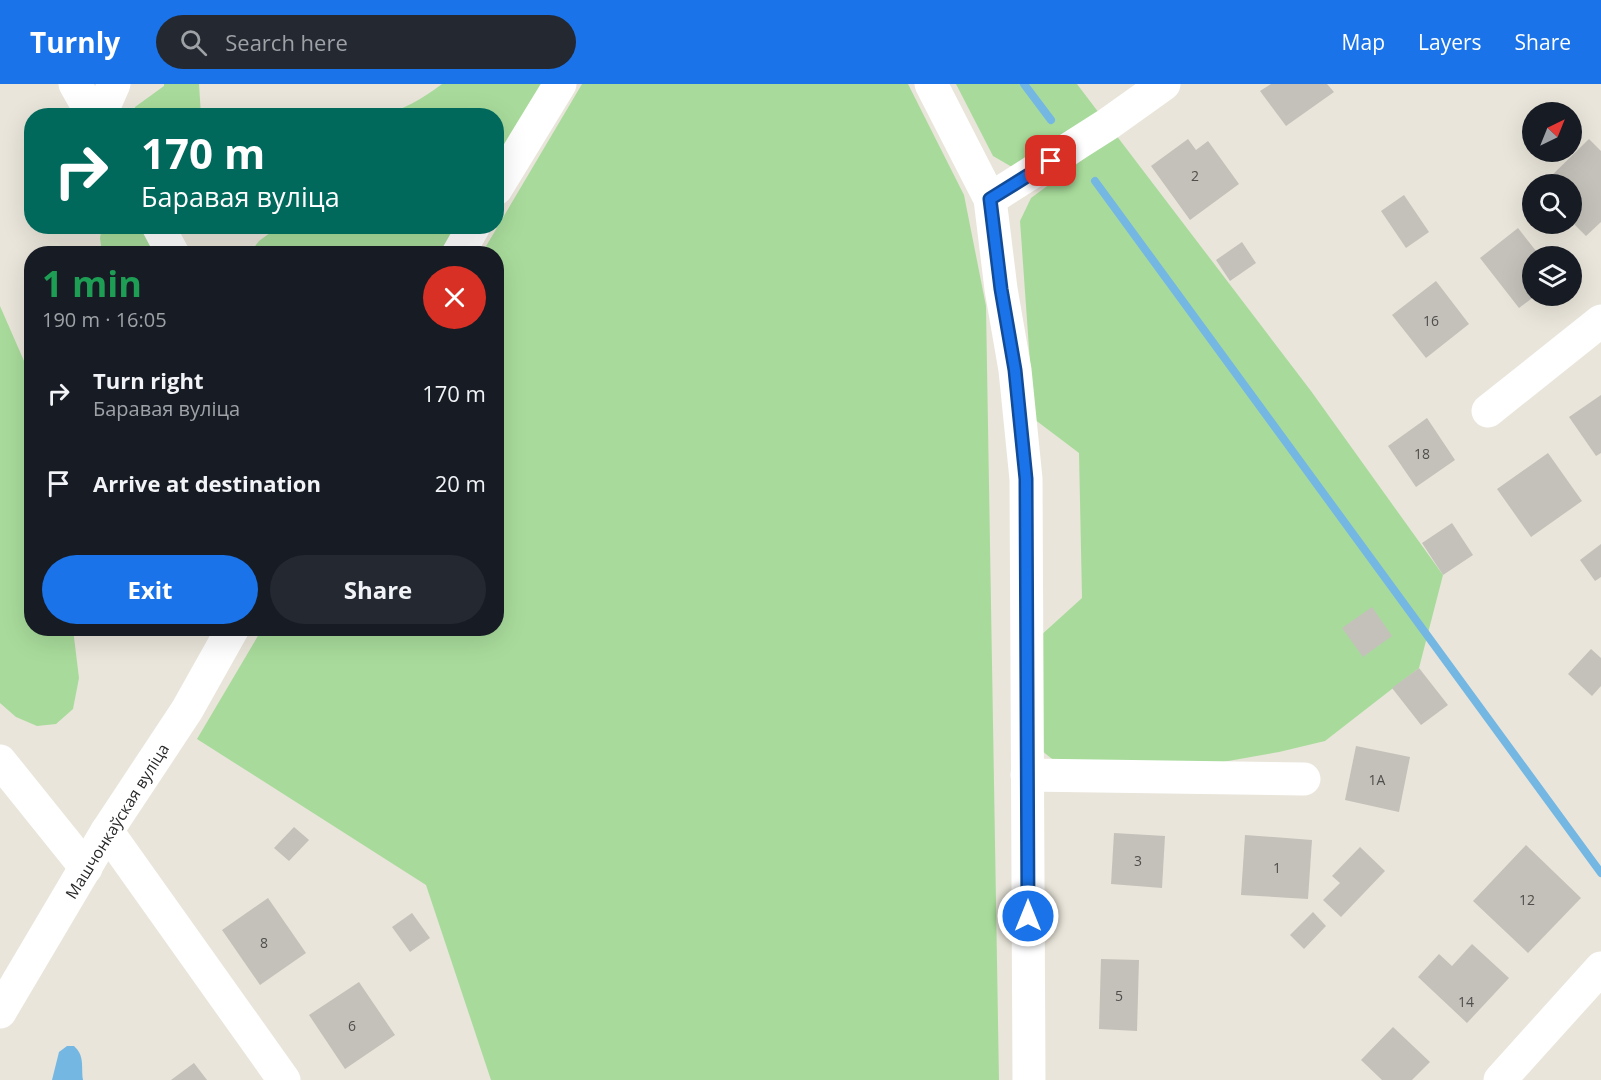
<!DOCTYPE html>
<meta charset="utf-8">
<style>
:root{--surface:#171b24;--page:#242831;--text:#f1f3f6;--muted:#9ea1a6;--accent:#1a73e8}
body{margin:0;font-family:"Open Sans",sans-serif;background:var(--page);color:var(--text);height:100vh;display:flex;flex-direction:column;font-size:22px;white-space:nowrap}
*{box-sizing:border-box;margin:0}
p{font-size:20px;color:var(--muted)}
.icon{flex:none;width:33px;height:33px;fill:none;stroke:currentColor;stroke-width:2;stroke-linecap:round;stroke-linejoin:round}
.map{position:relative;flex:1;overflow:hidden}
.side{position:absolute;left:24px;top:162px;width:480px;height:390px;display:flex;flex-direction:column;background:var(--surface);border-radius:24px;box-shadow:0 6px 24px #0002}
.side>*{flex:none}
.guide{position:absolute;left:24px;top:24px;width:480px;height:126px;border-radius:24px;box-shadow:0 6px 24px #0002;background:#00695c;color:#fff;overflow:hidden}
.needle{width:39px;rotate:43deg}
.tools{position:absolute;left:1522px;top:18px;display:grid;gap:12px}
.tools a{display:grid;place-items:center;width:60px;height:60px;border-radius:50%;background:var(--surface);box-shadow:0 6px 24px #0002;font-size:30px}
.pin{position:absolute;display:grid;place-items:center;width:51px;height:51px;color:#fff;margin:-26px;border-radius:12px;box-shadow:0 3px 9px #0006}
.me{position:absolute;width:66px;margin:-33px;rotate:0deg;stroke-linejoin:round;filter:drop-shadow(0 0 4px #0008)}
.turn{display:flex;align-items:center;gap:21px;height:126px;padding:0 18px;font-size:27px}
.turn .icon{width:78px;height:78px;stroke-width:2.5}
.turn b{display:block;font-size:42px;line-height:51px}
.round{display:grid;place-items:center;flex:none;width:63px;height:63px;border-radius:32px;background:var(--page)}
.overview{display:flex;align-items:center;justify-content:space-between;height:102px;padding:0 18px}
h1{font-size:36px;font-weight:700;line-height:45px;color:#1e9e55}
.action{display:flex;gap:12px;margin-top:auto;padding:12px 18px}
.action a{flex:1;height:69px;border-radius:36px;background:var(--accent);color:#fff;font-size:24px;font-weight:700;line-height:69px;text-align:center}
.action a+a{background:var(--page);color:var(--text)}
ul{padding:0;list-style:none}
li{display:flex;align-items:center;gap:18px;height:90px;padding:0 18px}
li div{flex:1}
li b{display:block;font-size:22px}
li em{font-style:normal}
header{display:flex;align-items:center;gap:36px;box-sizing:border-box;height:84px;padding:0 30px;background:var(--accent);color:#fff}
header strong{font-size:28px}
nav{display:flex;gap:33px;margin-inline-start:auto;font-size:21px}
.search{width:420px;height:54px;background:var(--page);display:flex;align-items:center;gap:15px;box-sizing:border-box;padding:0 21px;border-radius:33px;color:var(--muted);font-size:22px}
.map>svg:first-child{display:block}
.green{fill:#a8db9b}
.water{fill:#75b7e3}
.lines{fill:none;stroke-linecap:round;stroke-linejoin:round}
.stream{stroke:#75b7e3;stroke-width:8}
.building{fill:#c4c1ba}
.minor{stroke:#fff;stroke-width:33}
.route-casing{stroke:#114b97;stroke-width:15}
.route{stroke:#1a73e8;stroke-width:10}
.labels{text-anchor:middle;dominant-baseline:central;stroke-width:5;stroke-linejoin:round;paint-order:stroke}
.number-label{font-size:14px;fill:#4f4e4c}
.street-label{font-size:16px;fill:#282828;stroke:#fff}
</style>
<header>
<strong>Turnly</strong>
<div class="search"><svg class="icon" aria-label="search" viewBox="0 0 24 24"><circle cx="10" cy="10" r="6"/><path d="M15 15l6 6"/></svg>Search here</div>
<nav><a>Map</a><a>Layers</a><a>Share</a></nav>
</header>
<div class="map">
<svg width="1601" height="996" viewBox="0 0 1601 996">
<rect width="100%" height="100%" fill="#e9e5da"/>
<g class="green">
<polygon points="164,0 199,0 201,31 134,31 135,23 164,2"/>
<path d="M442,0H542L497,78L496,32H379C403,26 422,15 442,0Z"/>
<polygon points="582,0 908,0 964,111 986,222 999,996 491,996 426,801 197,655 262,545 496,544 496,170 482,169"/>
<polygon points="956,0 1077,0 1099,29 1012,83 993,72"/>
<polygon points="1116,51 1311,307 1443,491 1419,584 1325,657 1279,668 1217,679 1057,679 1041,666 1039,553 1082,514 1079,369 1034,335 1020,137 1031,114"/>
<polygon points="102,143 142,143 161,169 102,169 100,154"/>
<polygon points="278,143 458,143 442,169 249,170 259,157"/>
<polygon points="0,222 31,293 32,544 73,545 79,594 73,625 56,640 37,642 16,633 0,619"/>
</g>
<path class="water" d="M67,962H74C85,972 81,982 83,996H52L59,968Z"/>
<g class="lines">
<g class="stream">
<polyline points="1024,0 1051,36"/>
<polyline points="1095,97 1601,789"/>
</g>
</g>
<g class="building">
<polygon points="1271,0 1327,0 1334,8 1286,42 1260,7"/>
<polygon points="1188,55 1196,66 1208,57 1239,100 1190,136 1151,82"/>
<polygon points="1589,55 1601,67 1601,138 1586,152 1572,138 1572,100 1543,100"/>
<polygon points="1404,111 1429,148 1406,164 1381,127"/>
<polygon points="1518,144 1540,172 1533,172 1533,212 1535,212 1519,224 1480,174"/>
<polygon points="1242,158 1256,179 1230,197 1216,176"/>
<polygon points="1436,197 1469,240 1426,274 1392,231"/>
<polygon points="1601,311 1601,369 1596,372 1569,333"/>
<polygon points="1427,334 1455,376 1416,403 1388,362"/>
<polygon points="1548,369 1582,417 1531,453 1497,405"/>
<polygon points="1452,439 1473,471 1443,491 1422,459"/>
<polygon points="1601,460 1601,493 1595,497 1580,476"/>
<polygon points="1372,523 1392,552 1363,573 1342,544"/>
<polygon points="1591,565 1601,574 1601,602 1592,612 1568,590"/>
<polygon points="1419,584 1448,621 1421,641 1392,604"/>
<polygon points="1356,662 1410,673 1399,728 1345,716"/>
<polygon points="294,743 309,756 289,777 274,764"/>
<polygon points="1114,749 1165,752 1162,804 1111,800"/>
<polygon points="1245,751 1312,756 1308,815 1241,811"/>
<polygon points="1526,761 1581,814 1528,869 1473,817"/>
<polygon points="1360,763 1385,787 1341,833 1323,816 1340,799 1332,792"/>
<polygon points="268,814 306,869 260,901 222,846"/>
<polygon points="1313,828 1326,842 1304,865 1290,851"/>
<polygon points="412,829 430,854 410,868 392,843"/>
<polygon points="1472,860 1509,894 1467,939 1418,893 1439,870 1452,882"/>
<polygon points="1101,875 1139,876 1137,947 1099,945"/>
<polygon points="359,898 395,951 345,985 309,931"/>
<polygon points="1393,943 1430,978 1412,996 1382,996 1361,976"/>
<polygon points="194,979 207,996 171,996"/>
</g>
<g class="lines">
<g class="minor">
<polyline points="75,0 93,32"/>
<polyline points="931,0 990,115 1001,205 1015,286 1026,395 1029,996"/>
<polyline points="100,32 114,0"/>
<polyline points="496,105 560,0"/>
<polyline points="990,115 1108,40 1164,0"/>
<polyline points="158,142 173,170"/>
<polyline points="458,170 474,142"/>
<polyline points="1488,327 1601,237"/>
<polyline points="0,677 86,784"/>
<polyline points="1027,691 1304,695"/>
<polyline points="107,747 284,996"/>
<polyline points="0,928 107,747 187,626 233,544"/>
<polyline points="1500,996 1601,884"/>
</g>
</g>
<g class="lines">
<g class="route-casing">
<polyline id="route" points="1028,832 1026,395 1015,286 1001,205 990,115 1051,77"/>
</g>
<use href="#route" class="route"/>
</g>
<g class="labels">
<g class="number-label">
<text x="1195" y="91">2</text>
<text x="1431" y="236">16</text>
<text x="1422" y="369">18</text>
<text x="1377" y="695">1А</text>
<text x="1138" y="776">3</text>
<text x="1277" y="783">1</text>
<text x="1527" y="815">12</text>
<text x="264" y="858">8</text>
<text x="1119" y="911">5</text>
<text x="1466" y="917">14</text>
<text x="352" y="941">6</text>
</g>
<g class="street-label">
<text transform="translate(117 737) rotate(-58)">Машчонкаўская вуліца</text>
</g>
</g>
</svg>
<div class="tools">
<a><svg class="needle" viewBox="-14 -14 28 28"><path d="M0-13l5 13h-10z" fill="#e53935"/><path d="M0 13l5-13h-10z" fill="#9ea1a6"/></svg></a>
<a><svg class="icon" aria-label="search" viewBox="0 0 24 24"><circle cx="10" cy="10" r="6"/><path d="M15 15l6 6"/></svg></a>
<a><svg class="icon" aria-label="layers" viewBox="0 0 24 24"><path d="M12 4l9 5-9 5-9-5zM3 14l9 5 9-5"/></svg></a>
</div>
<div class="pin" style="left:1051px;top:77px;background:#d93025"><svg class="icon" aria-label="arrive" viewBox="0 0 24 24"><path d="M6 21V4h12l-3 4 3 4H6"/></svg></div>
<svg class="me" style="left:1028px;top:832px" viewBox="-20 -20 40 40"><circle r="17" fill="#1a73e8" stroke="#fff" stroke-width="3"/><path d="M0-11L8 9 0 5-8 9z" fill="#fff"/></svg>
<div class="guide">
<div class="turn"><svg class="icon" aria-label="right" viewBox="0 0 24 24"><path d="M7 20v-9h11M14 6l5 5-5 5"/></svg><div><b>170 m</b>Баравая вуліца</div></div>
</div>
<section class="side">
<div class="overview"><div><h1>1 min</h1><p>190 m · 16:05</p></div><a class="round" style="background:#d93025;color:#fff"><svg class="icon" aria-label="close" viewBox="0 0 24 24"><path d="M6 6l12 12M18 6L6 18"/></svg></a></div>
<ul>
<li><svg class="icon" aria-label="right" viewBox="0 0 24 24"><path d="M7 20v-9h11M14 6l5 5-5 5"/></svg><div><b>Turn right</b><p>Баравая вуліца</p></div><em>170 m</em></li>
<li><svg class="icon" aria-label="arrive" viewBox="0 0 24 24"><path d="M6 21V4h12l-3 4 3 4H6"/></svg><div><b>Arrive at destination</b></div><em>20 m</em></li>
</ul>
<div class="action"><a>Exit</a><a>Share</a></div>
</section>
</div>
